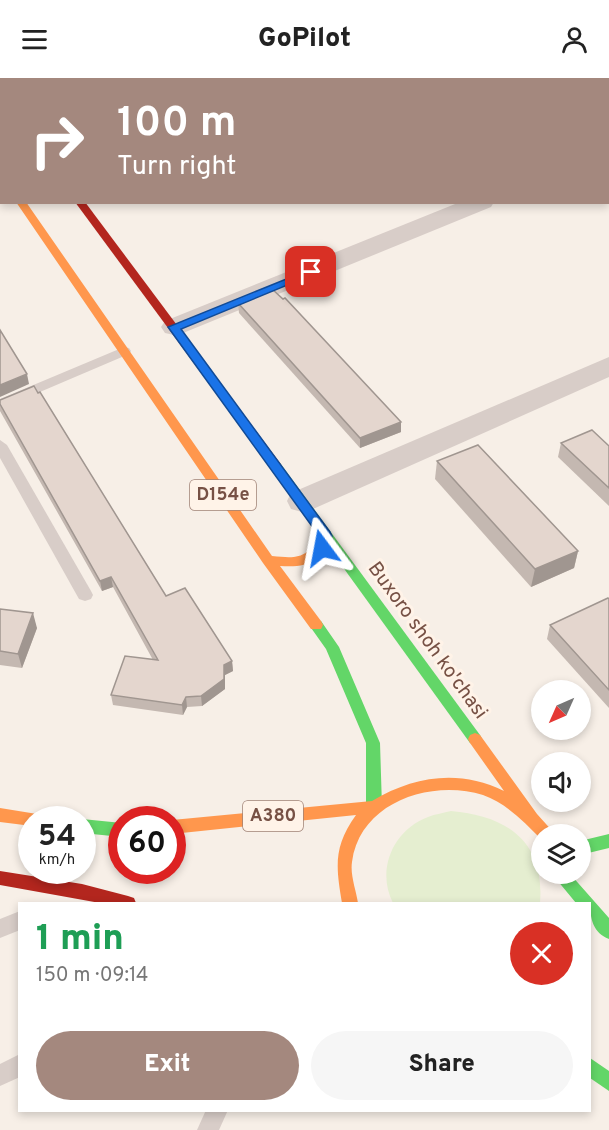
<!DOCTYPE html>
<meta charset="utf-8">
<style>
:root{--surface:#fff;--page:#f6f6f6;--text:#222;--muted:#767676;--accent:#a4887e}
body{margin:0;font-family:Overpass,sans-serif;background:var(--page);color:var(--text);height:100vh;display:flex;flex-direction:column;font-size:22px;white-space:nowrap}
*{box-sizing:border-box;margin:0}
p{font-size:20px;color:var(--muted)}
.icon{flex:none;width:33px;height:33px;fill:none;stroke:currentColor;stroke-width:2;stroke-linecap:round;stroke-linejoin:round}
.map{position:relative;flex:1;overflow:hidden}
.panel{position:absolute;left:18px;top:824px;width:573px;height:210px;display:flex;flex-direction:column;background:var(--surface);border-radius:0px;box-shadow:0 3px 9px #0003}
.panel>*{flex:none}
.banner{position:absolute;left:0px;top:0px;width:609px;height:126px;box-shadow:0 3px 9px #0003;background:#a4887e;color:#fff;overflow:hidden}
.needle{width:39px;rotate:225deg}
.controls{position:absolute;left:531px;top:602px;display:grid;gap:12px}
.controls a{display:grid;place-items:center;width:60px;height:60px;border-radius:50%;background:var(--surface);box-shadow:0 3px 9px #0003;font-size:30px}
.speed{position:absolute;left:18px;top:728px;display:flex;gap:12px;font-size:30px;font-weight:700;text-align:center}
.speed>*{display:grid;place-content:center;width:78px;height:78px;border-radius:50%;background:var(--surface);box-shadow:0 3px 9px #0003;line-height:1}
.speed small{font-size:15px;font-weight:400}
.speed .limit{border:9px solid #d22;background:#fff;color:#111}
.pin{position:absolute;display:grid;place-items:center;width:51px;height:51px;color:#fff;margin:-26px;border-radius:12px;box-shadow:0 3px 9px #0006}
.me{position:absolute;width:66px;margin:-33px;rotate:347deg;stroke-linejoin:round;filter:drop-shadow(0 0 4px #0008)}
.turn{display:flex;align-items:center;gap:21px;height:126px;padding:0 18px;font-size:27px}
.turn .icon{width:78px;height:78px;stroke-width:2.5}
.turn b{display:block;font-size:42px;line-height:51px}
.round{display:grid;place-items:center;flex:none;width:63px;height:63px;border-radius:32px;background:var(--page)}
.overview{display:flex;align-items:center;justify-content:space-between;height:102px;padding:0 18px}
h1{font-size:36px;font-weight:800;line-height:45px;color:#1e9e55}
.action{display:flex;gap:12px;margin-top:auto;padding:12px 18px}
.action a{flex:1;height:69px;border-radius:36px;background:var(--accent);color:#fff;font-size:24px;font-weight:800;line-height:69px;text-align:center}
.action a+a{background:var(--page);color:var(--text)}
header{display:flex;justify-content:space-between;align-items:center;height:78px;padding:0 18px;background:var(--surface);font-size:27px;font-weight:800}
.map>svg:first-child{display:block}
.green{fill:#e5eed0}
.lines{fill:none;stroke-linecap:round;stroke-linejoin:round}
.lane{fill:#d8cdc8;fill-rule:evenodd}
.street{fill:#d8cdc8;fill-rule:evenodd}
.fast{fill:#63d668;fill-rule:evenodd}
.slow{fill:#ff974d;fill-rule:evenodd}
.jam{fill:#b3261e;fill-rule:evenodd}
.wall{fill:#c4b8b1}
.shaded-wall{fill:#a09690}
.building{fill:#e4d6ce;stroke:#a09690;stroke-width:1.5}
.route{fill:#1a73e8;stroke:#114b97;stroke-width:1.5}
.labels{text-anchor:middle;dominant-baseline:central;stroke-width:6;stroke-linejoin:round;paint-order:stroke}
.shield{fill:#fff3e8;stroke:#a08276;stroke-width:1.5}
.shield-label{font-size:18px;font-weight:bold;fill:#775145}
.street-label{font-size:20px;fill:#775145;stroke:#fff3e8}
</style>
<header><svg class="icon" aria-label="menu" viewBox="0 0 24 24"><path d="M4 6h16M4 12h16M4 18h16"/></svg>GoPilot<svg class="icon" aria-label="person" viewBox="0 0 24 24"><circle cx="12" cy="8" r="4"/><path d="M4 21q1-7 8-7t8 7"/></svg></header>
<div class="map">
<svg width="609" height="1052" viewBox="0 0 609 1052">
<rect width="100%" height="100%" fill="#f7efe7"/>
<path class="green" d="M451,733C508,738 545,764 540,825H393C376,792 393,752 428,739C435,736 444,735 451,733Z"/>
<g class="lines">
<g class="lane">
<polygon points="124,269 129,270 131,273 129,276 0,331 0,321"/>
<polygon points="0,362 7,367 91,513 93,517 91,521 85,523 79,521 0,380"/>
<polygon points="20,833 20,852 0,860 0,841"/>
<polygon points="20,976 20,999 0,1008 0,986"/>
<polygon points="206,1032 228,1032 219,1052 197,1052"/>
</g>
<g class="street">
<polygon points="223,0 245,0 246,2 224,2"/>
<polygon points="464,0 488,0 463,2"/>
<polygon points="609,66 609,81 608,81 608,67"/>
<polygon points="460,124 494,124 491,129 183,255 174,257 165,255 161,249 165,243"/>
<polygon points="609,279 609,299 313,431 302,434 291,431 287,423 291,415"/>
</g>
<g class="fast">
<polygon points="0,91 2,92 2,99 0,98"/>
<polygon points="276,384 280,385 480,657 482,661 480,665 475,667 470,665 272,391 270,388 272,385"/>
<polygon points="316,542 321,543 339,569 380,665 382,729 379,734 374,736 369,734 366,729 366,665 326,571 309,547 311,543"/>
<polygon points="82,741 122,745 122,759 82,755"/>
<polygon points="609,756 609,770 580,777 580,763"/>
<path d="M565,795L571,797L609,840V861C593,855 590,840 590,825H576L557,802L559,797Z"/>
<polygon points="590,980 609,993 609,1013 590,1000"/>
</g>
<g class="slow">
<polygon points="0,15 2,16 2,23 0,22"/>
<path d="M16,124H26L272,478C300,481 307,480 321,455H331L332,458C320,484 309,490 280,488L321,543L323,547L321,551H311L263,485Z"/>
<path d="M475,655L480,657L537,736L555,756H542L541,761C524,744 506,725 483,717C431,701 360,724 352,784C350,797 356,812 358,825H342C336,789 333,769 356,737L172,756V742L372,723C414,698 459,691 504,713L470,665L468,661L470,657Z"/>
<polygon points="0,730 37,736 40,741 32,741 32,748 0,744"/>
</g>
<g class="jam">
<polygon points="75,124 85,124 280,385 282,388 280,391 272,391"/>
<polygon points="0,793 82,806 128,818 134,820 136,825 100,825 0,807"/>
</g>
</g>
<g class="wall">
<polygon points="238,225 401,344 401,354 360,370 239,235"/>
<polygon points="0,326 166,518 232,583 233,593 225,597 225,611 202,628 187,629 183,637 113,627 111,617 153,582 113,509 102,513 0,333"/>
<polygon points="561,365 609,368 609,428 558,379"/>
<polygon points="437,383 578,473 574,490 531,509 435,401"/>
<polygon points="609,521 609,630 547,561 550,547"/>
<polygon points="0,531 37,550 22,590 0,587"/>
</g>
<g class="shaded-wall">
<polygon points="27,296 29,306 0,319 0,307"/>
<polygon points="401,344 401,354 360,370 360,360"/>
<polygon points="578,473 574,490 531,509 535,491"/>
<polygon points="111,499 113,509 102,513 100,503"/>
<polygon points="33,535 37,550 22,590 18,576"/>
<polygon points="232,583 233,593 225,597 225,611 202,628 201,618 224,587"/>
<polygon points="186,619 187,629 183,637 182,627"/>
</g>
<g class="building">
<polygon points="272,211 283,221 285,220 401,344 360,360 238,225"/>
<polygon points="0,252 27,296 0,307"/>
<polygon points="34,308 38,315 40,314 166,518 185,510 232,583 224,587 224,601 201,618 186,619 182,627 111,617 125,578 158,582 111,499 100,503 0,326 0,322"/>
<polygon points="592,352 609,368 609,410 561,365"/>
<polygon points="478,367 578,473 535,491 437,383"/>
<polygon points="608,520 609,521 609,612 550,547"/>
<polygon points="0,531 33,535 18,576 0,573"/>
</g>
<polygon class="route" points="311,191 314,192 314,196 181,251 330,454 332,458 327,473 322,475 316,470 319,458 168,249"/>
<g class="labels">
<g class="shield">
<rect x="190" y="402" width="66" height="30" rx="4.5"/>
<rect x="243" y="723" width="60" height="30" rx="4.5"/>
</g>
<g class="shield-label">
<text x="223" y="417">D154e</text>
<text x="273" y="738">A380</text>
</g>
<g class="street-label">
<text transform="translate(427 563) rotate(54)">Buxoro shoh ko'chasi</text>
</g>
</g>
</svg>
<div class="controls">
<a><svg class="needle" viewBox="-14 -14 28 28"><path d="M0-13l5 13h-10z" fill="#e53935"/><path d="M0 13l5-13h-10z" fill="#767676"/></svg></a>
<a><svg class="icon" aria-label="sound" viewBox="0 0 24 24"><path d="M4 9h4l5-4v14l-5-4H4zM17 9q2 3 0 6"/></svg></a>
<a><svg class="icon" aria-label="layers" viewBox="0 0 24 24"><path d="M12 4l9 5-9 5-9-5zM3 14l9 5 9-5"/></svg></a>
</div>
<div class="speed"><div>54<small>km/h</small></div><div class="limit">60</div></div>
<div class="pin" style="left:311px;top:194px;background:#d93025"><svg class="icon" aria-label="arrive" viewBox="0 0 24 24"><path d="M6 21V4h12l-3 4 3 4H6"/></svg></div>
<svg class="me" style="left:322px;top:470px" viewBox="-20 -20 40 40"><path d="M0-17L14 15 0 8-14 15z" fill="#1a73e8" stroke="#fff" stroke-width="4"/></svg>
<div class="banner">
<div class="turn"><svg class="icon" aria-label="right" viewBox="0 0 24 24"><path d="M7 20v-9h11M14 6l5 5-5 5"/></svg><div><b>100 m</b>Turn right</div></div>
</div>
<section class="panel">
<div class="overview"><div><h1>1 min</h1><p>150 m · 09:14</p></div><a class="round" style="background:#d93025;color:#fff"><svg class="icon" aria-label="close" viewBox="0 0 24 24"><path d="M6 6l12 12M18 6L6 18"/></svg></a></div>
<div class="action"><a>Exit</a><a>Share</a></div>
</section>
</div>
